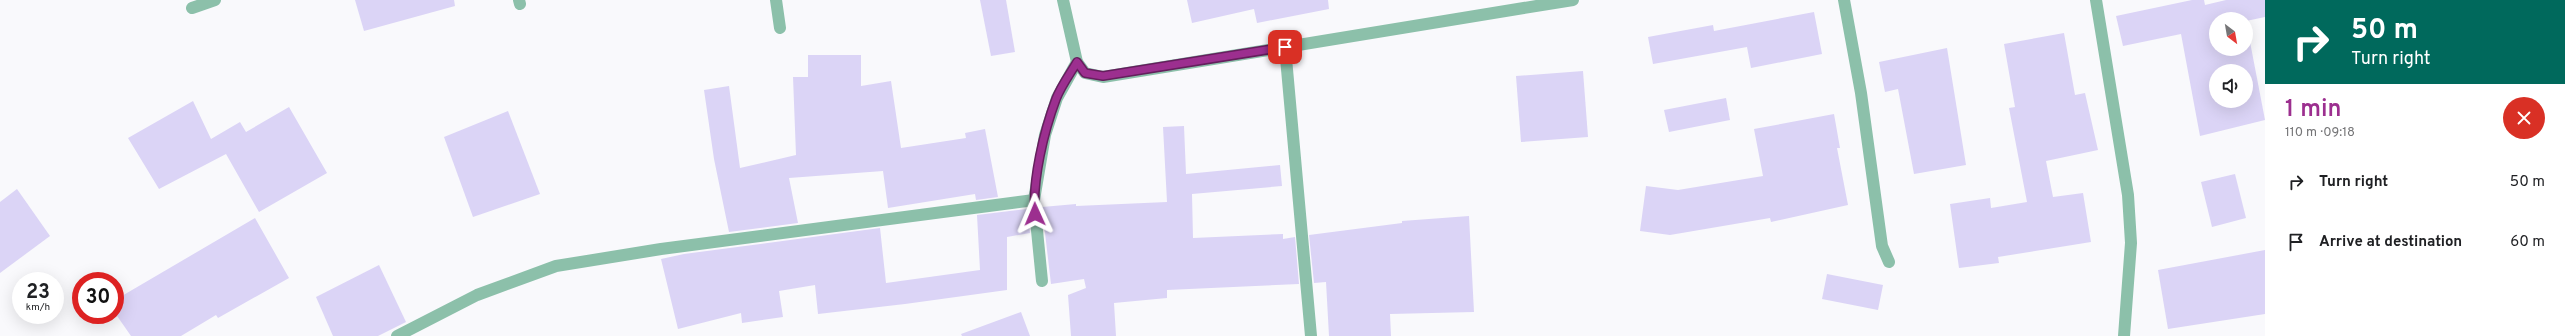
<!DOCTYPE html>
<meta charset="utf-8">
<style>
:root{--surface:#fff;--page:#f6f6f6;--text:#202124;--muted:#757577;--accent:#9c2f8f}
body{margin:0;font-family:Overpass,sans-serif;background:var(--page);color:var(--text);height:100vh;display:flex;flex-direction:column;font-size:15px;white-space:nowrap}
*{box-sizing:border-box;margin:0}
p{font-size:13px;color:var(--muted)}
.icon{flex:none;width:22px;height:22px;fill:none;stroke:currentColor;stroke-width:2;stroke-linecap:round;stroke-linejoin:round}
.map{position:relative;flex:1;overflow:hidden}
.drawer{display:flex;flex-direction:column;background:var(--surface);width:300px}
.drawer>*{flex:none}
.banner{background:#00695c;color:#fff;overflow:hidden}
.needle{width:26px;rotate:149deg}
.buttons{position:absolute;left:2209px;top:12px;display:grid;gap:8px}
.buttons a{display:grid;place-items:center;width:44px;height:44px;border-radius:50%;background:var(--surface);box-shadow:0 4px 16px #0002;font-size:20px}
.speed{position:absolute;left:12px;top:272px;display:flex;gap:8px;font-size:20px;font-weight:700;text-align:center}
.speed>*{display:grid;place-content:center;width:52px;height:52px;border-radius:50%;background:var(--surface);box-shadow:0 4px 16px #0002;line-height:1}
.speed small{font-size:10px;font-weight:400}
.speed .limit{border:6px solid #d22;background:#fff;color:#111}
.pin{position:absolute;display:grid;place-items:center;width:34px;height:34px;color:#fff;margin:-17px;border-radius:8px;box-shadow:0 2px 6px #0006}
.me{position:absolute;width:44px;margin:-22px;rotate:359deg;stroke-linejoin:round;filter:drop-shadow(0 0 3px #0008)}
.turn{display:flex;align-items:center;gap:14px;height:84px;padding:0 20px;font-size:18px}
.turn .icon{width:52px;height:52px;stroke-width:2.5}
.turn b{display:block;font-size:28px;line-height:34px}
.round{display:grid;place-items:center;flex:none;width:42px;height:42px;border-radius:21px;background:var(--page)}
.overview{display:flex;align-items:center;justify-content:space-between;height:68px;padding:0 20px}
h1{font-size:24px;font-weight:600;line-height:30px;color:var(--accent)}
ul{padding:0;list-style:none}
li{display:flex;align-items:center;gap:12px;height:60px;padding:0 20px}
li div{flex:1}
li b{display:block;font-size:15px}
li em{font-style:normal}
main{display:flex;flex:1;min-height:0}
.map>svg:first-child{display:block}
.building{fill:#dbd4f6;fill-rule:evenodd}
.lines{fill:none;stroke-linecap:round;stroke-linejoin:round}
.service{stroke:#8cc0aa;stroke-width:12}
.minor{stroke:#8cc0aa;stroke-width:12}
.route-casing{stroke:#651f5d;stroke-width:10}
.route{stroke:#9c2f8f;stroke-width:7}
</style>
<main>
<div class="map">
<svg width="2265" height="336" viewBox="0 0 2265 336">
<rect width="100%" height="100%" fill="#f9f9fc"/>
<g class="building">
<polygon points="355,0 454,0 455,6 364,31"/>
<polygon points="980,0 1006,0 1015,52 991,56"/>
<polygon points="1187,0 1328,0 1329,9 1257,23 1254,9 1192,23"/>
<path d="M2192,0H2204L2205,5L2226,0H2265V17L2246,21L2265,120L2200,136L2181,34L2123,46L2116,16ZM2216,19H2246V49H2216ZM2216,71H2246V101H2216Z"/>
<polygon points="1814,12 1822,54 1751,68 1747,47 1653,64 1648,37 1713,25 1714,31"/>
<polygon points="2064,33 2075,95 2085,93 2098,150 2046,161 2053,197 2083,193 2091,242 1998,257 1999,263 1959,268 1950,204 1990,198 1991,208 2027,202 2009,108 2015,107 2004,44"/>
<polygon points="1947,48 1966,165 1914,174 1898,89 1885,92 1879,62"/>
<polygon points="808,55 861,55 861,86 891,81 901,148 966,138 965,133 985,129 998,197 976,200 975,194 888,208 883,171 789,178 798,223 729,232 714,159 704,90 729,86 740,168 796,155 793,77 808,77"/>
<polygon points="1583,71 1588,137 1521,142 1516,76"/>
<polygon points="1726,98 1730,120 1669,132 1664,110"/>
<polygon points="193,101 211,139 240,122 246,132 289,107 327,173 259,212 226,154 159,189 128,138"/>
<polygon points="508,111 540,194 473,217 444,137"/>
<polygon points="1834,114 1840,148 1837,148 1848,205 1771,222 1770,218 1670,235 1640,231 1646,186 1678,190 1763,176 1754,129"/>
<polygon points="1184,126 1186,174 1280,165 1282,186 1192,194 1193,238 1283,234 1283,239 1295,237 1299,284 1167,290 1167,298 1114,303 1116,336 1071,336 1068,295 1086,288 1084,279 1051,284 1042,207 1076,204 1076,206 1167,202 1163,127"/>
<polygon points="2235,174 2246,218 2212,227 2201,182"/>
<polygon points="17,189 50,236 0,273 0,202"/>
<polygon points="1027,209 1030,233 1007,237 1007,290 905,304 818,314 815,285 779,291 783,317 742,323 741,313 678,329 661,259 684,254 880,228 886,283 980,270 977,215"/>
<polygon points="1469,216 1474,312 1390,314 1391,336 1329,336 1326,282 1314,283 1309,235 1402,223 1402,221"/>
<polygon points="255,218 289,278 218,318 216,315 181,336 131,336 115,313 115,300"/>
<polygon points="2265,250 2265,314 2168,329 2158,270"/>
<polygon points="379,265 406,322 378,336 333,336 316,297"/>
<polygon points="1827,274 1883,285 1878,310 1822,299"/>
<polygon points="1021,312 1030,336 962,336 961,334"/>
</g>
<g class="lines">
<polyline class="service" points="397,336 477,295 556,266 661,249 1034,200"/>
<g class="minor">
<polyline points="519,0 520,4"/>
<polyline points="776,0 780,28"/>
<polyline points="1063,0 1077,62 1085,73 1103,77 1573,0"/>
<polyline points="1844,0 1861,93 1882,246 1889,262"/>
<polyline points="2096,0 2128,195 2131,243 2124,336"/>
<polyline points="192,8 215,0"/>
<polyline points="1285,47 1311,336"/>
<polyline points="1042,281 1034,200 1045,135 1057,98 1077,62"/>
</g>
</g>
<g class="lines">
<g class="route-casing">
<path id="route" d="M1035,214C1032,180 1044,131 1056,99C1061,86 1070,74 1077,62L1085,73L1103,76L1285,47"/>
</g>
<use href="#route" class="route"/>
</g>
</svg>
<div class="buttons">
<a><svg class="needle" viewBox="-14 -14 28 28"><path d="M0-13l5 13h-10z" fill="#e53935"/><path d="M0 13l5-13h-10z" fill="#757577"/></svg></a>
<a><svg class="icon" aria-label="sound" viewBox="0 0 24 24"><path d="M4 9h4l5-4v14l-5-4H4zM17 9q2 3 0 6"/></svg></a>
</div>
<div class="speed"><div>23<small>km/h</small></div><div class="limit">30</div></div>
<div class="pin" style="left:1285px;top:47px;background:#d93025"><svg class="icon" aria-label="arrive" viewBox="0 0 24 24"><path d="M6 21V4h12l-3 4 3 4H6"/></svg></div>
<svg class="me" style="left:1035px;top:214px" viewBox="-20 -20 40 40"><path d="M0-17L14 15 0 8-14 15z" fill="#9c2f8f" stroke="#fff" stroke-width="4"/></svg>
</div>
<section class="drawer">
<div class="banner">
<div class="turn"><svg class="icon" aria-label="right" viewBox="0 0 24 24"><path d="M7 20v-9h11M14 6l5 5-5 5"/></svg><div><b>50 m</b>Turn right</div></div>
</div>
<div class="overview"><div><h1>1 min</h1><p>110 m · 09:18</p></div><a class="round" style="background:#d93025;color:#fff"><svg class="icon" aria-label="close" viewBox="0 0 24 24"><path d="M6 6l12 12M18 6L6 18"/></svg></a></div>
<ul>
<li><svg class="icon" aria-label="right" viewBox="0 0 24 24"><path d="M7 20v-9h11M14 6l5 5-5 5"/></svg><div><b>Turn right</b></div><em>50 m</em></li>
<li><svg class="icon" aria-label="arrive" viewBox="0 0 24 24"><path d="M6 21V4h12l-3 4 3 4H6"/></svg><div><b>Arrive at destination</b></div><em>60 m</em></li>
</ul>
</section>
</main>
